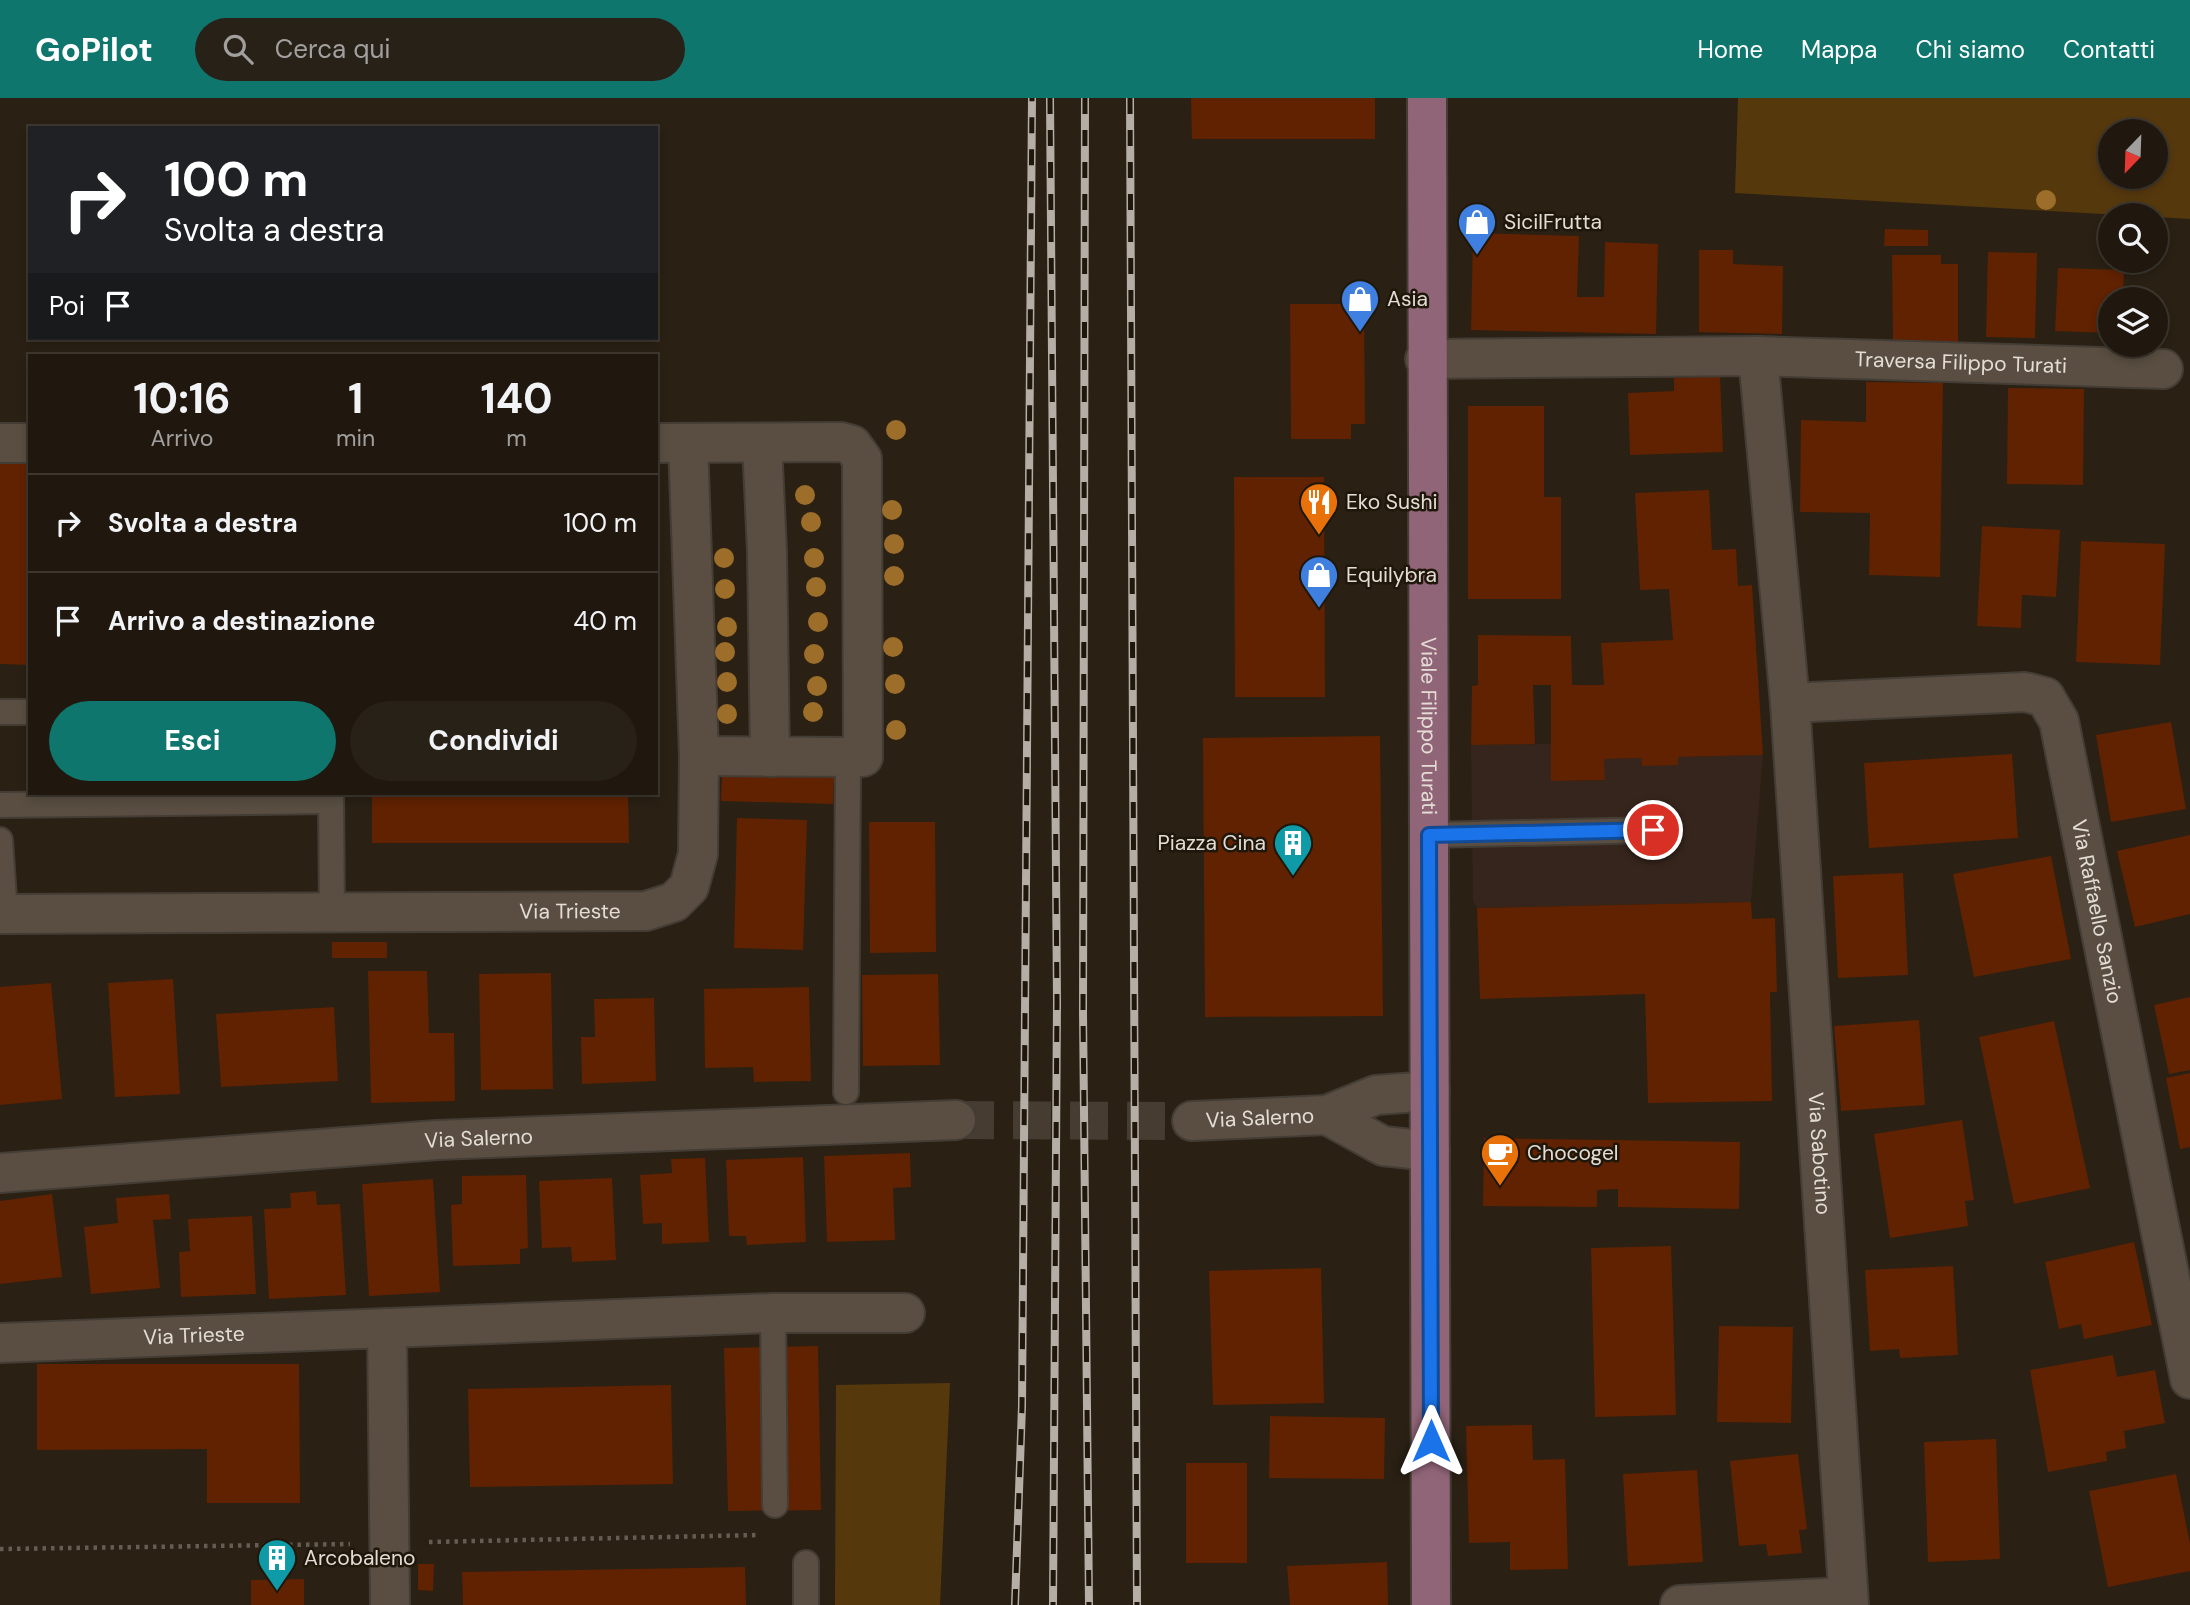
<!DOCTYPE html>
<html lang="it">
<style>
:root{--surface:#20180f;--page:#282118;--text:#f1f3f6;--muted:#a2a09e;--line:#3d372f;--accent:#0f766e}
body{margin:0;font-family:"DM Sans",sans-serif;background:var(--page);color:var(--text);height:100vh;display:flex;flex-direction:column;font-size:26px;white-space:nowrap}
*{box-sizing:border-box;margin:0}
p{font-size:23px;color:var(--muted)}
.icon{flex:none;width:38px;height:38px;fill:none;stroke:currentColor;stroke-width:2;stroke-linecap:round;stroke-linejoin:round}
.map{position:relative;flex:1;overflow:hidden}
.panel{position:absolute;left:28px;top:256px;width:630px;height:441px;display:flex;flex-direction:column;background:var(--surface);border-radius:0px;box-shadow:0 4px 10px #0003,0 0 0 2px var(--line)}
.panel>*{flex:none}
.hud{position:absolute;left:28px;top:28px;width:630px;height:214px;border-radius:0px;box-shadow:0 4px 10px #0003,0 0 0 2px var(--line);background:#202124;color:#fff;overflow:hidden}
.needle{width:46px;rotate:203deg}
.fabs{position:absolute;left:2098px;top:21px;display:grid;gap:14px}
.fabs a{display:grid;place-items:center;width:70px;height:70px;border-radius:50%;background:var(--surface);box-shadow:0 4px 10px #0003,0 0 0 2px var(--line);font-size:35px}
.pin{position:absolute;display:grid;place-items:center;width:60px;height:60px;color:#fff;margin:-30px;border:4px solid #fff;border-radius:50%;box-shadow:0 2px 7px #0007}
.me{position:absolute;width:77px;margin:-38px;rotate:0deg;stroke-linejoin:round;filter:drop-shadow(0 0 5px #0008)}
.turn{display:flex;align-items:center;gap:24px;height:147px;padding:0 21px;font-size:32px}
.turn .icon{width:91px;height:91px;stroke-width:2.5}
.turn b{display:block;font-size:49px;line-height:60px}
.then{display:flex;align-items:center;height:66px;padding:0 21px;background:#0003;gap:14px;font-size:26px}
.eta{display:flex;justify-content:space-evenly;align-items:center;height:119px;text-align:center}
.eta b{font-size:42px;font-weight:700;line-height:49px}
.cta{display:flex;gap:14px;margin-top:auto;padding:14px 21px}
.cta a{flex:1;height:80px;border-radius:42px;background:var(--accent);color:#fff;font-size:28px;font-weight:700;line-height:80px;text-align:center}
.cta a+a{background:var(--page);color:var(--text)}
ul{padding:0;list-style:none}
li{display:flex;align-items:center;gap:21px;height:98px;padding:0 21px;border-top:2px solid var(--line)}
li div{flex:1}
li b{display:block;font-size:26px}
li em{font-style:normal}
header{display:flex;align-items:center;gap:42px;box-sizing:border-box;height:98px;padding:0 35px;background:var(--accent);color:#fff}
header strong{font-size:33px}
nav{display:flex;gap:38px;margin-inline-start:auto;font-size:24px}
.search{width:490px;height:63px;background:var(--page);display:flex;align-items:center;gap:18px;box-sizing:border-box;padding:0 24px;border-radius:38px;color:var(--muted);font-size:26px}
.map>svg:first-child{display:block}
.industrial{fill:#36251c}
.green{fill:#56380d;fill-rule:evenodd}
.building{fill:#602201}
.lines{fill:none;stroke-linecap:round;stroke-linejoin:round}
.minor-tunnel{stroke:#463c31;stroke-width:38;stroke-dasharray:38 19;stroke-linecap:butt}
.service-casing{stroke:#443d35;stroke-width:28}
.minor-casing{stroke:#443d35;stroke-width:42}
.primary-casing{stroke:#443d35;stroke-width:42}
.path{stroke:#665d52;stroke-width:4.5;stroke-dasharray:3.5 5;stroke-linecap:butt}
.service{stroke:#594e41;stroke-width:24}
.minor{stroke:#594e41;stroke-width:38}
.primary{stroke:#916578;stroke-width:38}
.rail-casing{stroke:#b5aea6;stroke-width:8}
.rail{stroke:#20170b;stroke-width:5;stroke-dasharray:16;stroke-linecap:butt}
.tree{fill:#9d6e29}
.route-casing{stroke:#114b97;stroke-width:18}
.route{stroke:#1a73e8;stroke-width:12}
.labels{text-anchor:middle;dominant-baseline:central;stroke-width:5;stroke-linejoin:round;paint-order:stroke}
.poi-label{font-size:21px;fill:#e3ddd5;stroke:#20170b;text-anchor:start}
.street-label{font-size:21px;fill:#e3ddd5;stroke:#20170b}
</style>
<header>
<strong>GoPilot</strong>
<div class="search"><svg class="icon" aria-label="search" viewBox="0 0 24 24"><circle cx="10" cy="10" r="6"/><path d="M15 15l6 6"/></svg>Cerca qui</div>
<nav><a>Home</a><a>Mappa</a><a>Chi siamo</a><a>Contatti</a></nav>
</header>
<div class="map">
<svg width="2190" height="1507" viewBox="0 0 2190 1507">
<rect width="100%" height="100%" fill="#2a2014"/>
<polygon class="industrial" points="1551,646 1552,683 1604,682 1604,661 1641,660 1642,668 1678,659 1763,657 1751,804 1477,810 1473,803 1471,647"/>
<g class="green">
<path d="M1738,0H2190V121L1735,95ZM2110,33H2156V79H2110Z"/>
<polygon points="950,1285 940,1507 835,1507 836,1287"/>
</g>
<g class="building">
<polygon points="1191,0 1375,0 1375,41 1192,41"/>
<polygon points="1885,131 1928,132 1928,148 1884,148"/>
<polygon points="1473,135 1579,138 1577,199 1604,199 1605,144 1658,146 1656,236 1471,232"/>
<polygon points="1699,152 1733,152 1733,166 1783,168 1782,236 1699,234"/>
<polygon points="1988,154 2037,155 2035,240 1986,239"/>
<polygon points="1892,157 1941,157 1941,166 1958,166 1958,247 1893,247"/>
<polygon points="2058,170 2124,172 2123,201 2110,201 2110,235 2055,233"/>
<polygon points="1290,206 1364,206 1365,326 1351,326 1351,341 1291,341"/>
<polygon points="1720,278 1723,354 1630,357 1628,295 1674,293 1674,280"/>
<polygon points="1866,284 1943,285 1940,479 1869,477 1870,415 1800,414 1801,322 1866,324"/>
<polygon points="2008,290 2084,291 2083,387 2007,386"/>
<polygon points="1468,308 1544,308 1544,399 1561,399 1561,501 1468,501"/>
<polygon points="30,363 30,567 0,566 0,364"/>
<polygon points="1234,379 1324,379 1325,599 1235,599"/>
<polygon points="1709,392 1712,452 1736,451 1738,488 1752,487 1763,657 1678,659 1678,667 1642,668 1641,660 1604,661 1605,682 1551,683 1551,587 1533,587 1535,646 1471,647 1472,588 1478,587 1478,537 1571,538 1572,587 1604,587 1601,545 1673,542 1669,491 1640,492 1635,395"/>
<polygon points="1982,428 2060,432 2056,499 2022,497 2021,530 1977,528"/>
<polygon points="2081,443 2165,446 2160,567 2076,564"/>
<polygon points="2171,624 2186,711 2111,724 2096,637"/>
<polygon points="1380,638 1383,918 1205,919 1203,640"/>
<polygon points="2012,656 2018,740 1869,750 1864,665"/>
<polygon points="722,675 834,679 833,706 721,703"/>
<polygon points="372,695 628,695 629,745 372,745"/>
<polygon points="737,720 807,722 803,852 734,850"/>
<polygon points="869,724 935,724 936,854 870,855"/>
<polygon points="2190,737 2190,816 2135,829 2117,753"/>
<polygon points="2051,758 2071,861 1974,879 1953,776"/>
<polygon points="1903,775 1908,877 1838,880 1833,778"/>
<polygon points="1751,804 1752,821 1775,820 1777,894 1770,894 1772,1003 1648,1005 1645,896 1480,901 1477,810"/>
<rect x="332" y="844" width="55" height="16"/>
<polygon points="368,873 427,873 429,935 454,935 455,1003 371,1005"/>
<polygon points="551,875 553,991 481,992 479,876"/>
<polygon points="938,876 940,967 863,968 862,877"/>
<polygon points="173,881 180,996 115,999 108,885"/>
<polygon points="51,885 62,1001 0,1007 0,889"/>
<polygon points="809,889 811,983 754,984 753,969 705,970 704,891"/>
<polygon points="2190,899 2190,972 2169,976 2154,907"/>
<polygon points="654,900 656,983 582,986 581,939 595,939 594,901"/>
<polygon points="334,909 338,983 221,989 216,916"/>
<polygon points="1919,922 1925,1007 1841,1013 1834,928"/>
<polygon points="2054,923 2090,1090 2014,1106 1979,939"/>
<polygon points="2190,975 2190,1049 2180,1051 2166,980"/>
<polygon points="1962,1022 1974,1102 1965,1103 1968,1128 1890,1140 1874,1036"/>
<polygon points="1484,1040 1740,1044 1739,1111 1618,1109 1618,1091 1597,1092 1597,1109 1483,1108"/>
<polygon points="910,1055 911,1089 893,1090 895,1142 827,1144 824,1058"/>
<polygon points="803,1059 806,1144 747,1147 746,1138 729,1138 726,1062"/>
<polygon points="705,1060 709,1144 662,1146 662,1125 643,1126 640,1077 672,1075 671,1061"/>
<polygon points="526,1077 528,1150 520,1151 520,1166 453,1168 451,1107 462,1106 462,1078"/>
<polygon points="612,1080 616,1162 572,1164 571,1149 542,1150 539,1083"/>
<polygon points="433,1081 440,1194 369,1198 362,1086"/>
<polygon points="316,1093 317,1107 340,1106 346,1197 269,1201 264,1111 291,1110 290,1095"/>
<polygon points="52,1096 62,1179 0,1186 0,1103"/>
<polygon points="169,1096 171,1121 153,1122 160,1190 91,1196 84,1129 118,1125 116,1100"/>
<polygon points="252,1118 256,1196 181,1199 179,1154 190,1153 188,1121"/>
<polygon points="2134,1144 2152,1227 2084,1241 2081,1226 2059,1231 2045,1164"/>
<polygon points="1671,1148 1676,1317 1595,1319 1591,1150"/>
<polygon points="1953,1168 1958,1257 1900,1260 1899,1251 1870,1253 1865,1172"/>
<polygon points="1321,1170 1324,1305 1213,1307 1209,1173"/>
<polygon points="1719,1228 1793,1229 1791,1325 1717,1324"/>
<polygon points="818,1248 821,1412 728,1413 724,1250"/>
<polygon points="2113,1257 2117,1279 2155,1272 2165,1325 2124,1333 2126,1350 2106,1354 2107,1363 2048,1374 2030,1272"/>
<polygon points="37,1266 299,1266 300,1405 207,1405 207,1351 37,1352"/>
<polygon points="671,1287 673,1386 470,1389 468,1291"/>
<polygon points="1270,1318 1385,1320 1384,1381 1269,1380"/>
<polygon points="1532,1327 1533,1362 1565,1361 1568,1471 1510,1472 1510,1444 1469,1445 1466,1328"/>
<polygon points="1996,1341 2000,1461 1928,1464 1924,1344"/>
<polygon points="1798,1356 1807,1431 1799,1432 1802,1455 1768,1458 1766,1446 1739,1448 1730,1363"/>
<rect x="1186" y="1365" width="61" height="100"/>
<polygon points="1697,1372 1703,1464 1628,1468 1623,1376"/>
<polygon points="2176,1376 2190,1446 2190,1473 2108,1489 2089,1393"/>
<polygon points="1387,1464 1388,1507 1290,1507 1287,1468"/>
<polygon points="418,1466 434,1466 433,1493 418,1492"/>
<polygon points="745,1469 746,1507 463,1507 462,1474"/>
<polygon points="304,1481 304,1507 251,1507 251,1482"/>
</g>
<g class="lines">
<polyline class="minor-tunnel" points="956,1022 1192,1023"/>
<g class="service-casing">
<g id="service">
<polyline points="0,614 30,614"/>
<polyline points="331,695 332,815"/>
<polyline points="0,707 331,703"/>
<polyline points="1429,737 1653,732"/>
<polyline points="0,742 5,816"/>
<polyline points="846,994 848,659"/>
<polyline points="773,1215 775,1407"/>
<polyline points="806,1507 806,1465"/>
</g>
</g>
<g class="minor-casing">
<g id="minor">
<path id="s1" d="M1758,258L1790,605L1849,1507"/>
<path id="s2" d="M1425,261L1758,258L2163,271"/>
<polyline points="0,345 30,345"/>
<polyline points="656,345 841,344 852,347 862,361 863,659 699,658"/>
<polyline points="762,345 767,454 770,659"/>
<path id="s3" d="M1790,605L2025,594L2045,599L2059,623L2190,1281"/>
<path id="s4" d="M0,816L646,813L674,804L689,789L698,756L699,658L688,345"/>
<polyline points="1327,1017 1383,1048 1430,1053"/>
<path id="s5" d="M1192,1023L1327,1017L1376,997L1430,993"/>
<path id="s6" d="M0,1075L437,1042L956,1022"/>
<polyline points="387,1230 390,1507"/>
<path id="s7" d="M0,1245L773,1215H905"/>
<polyline points="1680,1507 1848,1499"/>
</g>
</g>
<g class="primary-casing">
<g id="primary">
<path id="s8" d="M1427,0L1431,1507"/>
</g>
</g>
<g class="path">
<polyline points="429,1444 759,1437"/>
<polyline points="0,1451 350,1446"/>
</g>
<use href="#service" class="service"/>
<use href="#minor" class="minor"/>
<use href="#primary" class="primary"/>
<g class="rail-casing">
<g id="rail">
<polyline points="1050,0 1057,904 1053,1507"/>
<polyline points="1085,0 1083,914 1089,1507"/>
<polyline points="1130,0 1137,1507"/>
<polyline points="1015,1507 1022,1308 1032,0"/>
</g>
</g>
<use href="#rail" class="rail"/>
</g>
<g class="tree">
<circle cx="2046" cy="102" r="10"/>
<circle cx="896" cy="332" r="10"/>
<circle cx="805" cy="397" r="10"/>
<circle cx="892" cy="412" r="10"/>
<circle cx="811" cy="424" r="10"/>
<circle cx="894" cy="446" r="10"/>
<circle cx="724" cy="460" r="10"/>
<circle cx="814" cy="460" r="10"/>
<circle cx="894" cy="478" r="10"/>
<circle cx="816" cy="489" r="10"/>
<circle cx="725" cy="491" r="10"/>
<circle cx="818" cy="524" r="10"/>
<circle cx="727" cy="529" r="10"/>
<circle cx="893" cy="549" r="10"/>
<circle cx="725" cy="554" r="10"/>
<circle cx="814" cy="556" r="10"/>
<circle cx="727" cy="584" r="10"/>
<circle cx="895" cy="586" r="10"/>
<circle cx="817" cy="588" r="10"/>
<circle cx="813" cy="614" r="10"/>
<circle cx="727" cy="616" r="10"/>
<circle cx="896" cy="632" r="10"/>
</g>
<g class="lines">
<g class="route-casing">
<polyline id="route" points="1431,1343 1429,737 1653,732"/>
</g>
<use href="#route" class="route"/>
</g>
<defs>
<g id="shop-pin" transform="scale(2.0125)"><path d="M0 17L-7.5 6A9.5 9.5 0 1 1 7.5 6Z" fill="#3f7fe0" stroke="#20170b"/><path d="M-5-2.5h2.3a2.7 3.5 0 0 1 5.4 0H5L5.5 6h-11ZM-1.5-2.5h3a1.5 2.3 0 0 0-3 0Z" fill="#fff"/></g>
<g id="restaurant-pin" transform="scale(2.0125)"><path d="M0 17L-7.5 6A9.5 9.5 0 1 1 7.5 6Z" fill="#e8710a" stroke="#20170b"/><path d="M-5-6h1v4h1v-4h1v4h1v-4h1v5L-1.5 .5V6h-2V.5L-5-1ZM5-6V6H3V1.5H1.5Q1.5-4 5-6Z" fill="#fff"/></g>
<g id="building-pin" transform="scale(2.0125)"><path d="M0 17L-7.5 6A9.5 9.5 0 1 1 7.5 6Z" fill="#0f9aa8" stroke="#20170b"/><path d="M-4-6H4V6H1V3H-1V6H-4ZM-2.5-4.3h1.7v1.8h-1.7ZM.8-4.3h1.7v1.8H.8ZM-2.5-1h1.7V.8h-1.7ZM.8-1h1.7V.8H.8Z" fill="#fff"/></g>
<g id="cafe-pin" transform="scale(2.0125)"><path d="M0 17L-7.5 6A9.5 9.5 0 1 1 7.5 6Z" fill="#e8710a" stroke="#20170b"/><path d="M-5.5-4.5H6V0H3Q3 3.5 0 3.5H-2.5Q-5.5 3.5-5.5 0ZM3-3.2v2h1.7v-2ZM-6 4.5H4V6H-6Z" fill="#fff"/></g>
</defs>
<g fill-rule="evenodd">
<use href="#shop-pin" x="1477" y="124"/>
<use href="#shop-pin" x="1360" y="201"/>
<use href="#restaurant-pin" x="1319" y="404"/>
<use href="#shop-pin" x="1319" y="477"/>
<use href="#building-pin" x="1293" y="745"/>
<use href="#cafe-pin" x="1500" y="1055"/>
<use href="#building-pin" x="277" y="1460"/>
</g>
<g class="labels">
<g class="poi-label">
<text x="1504" y="124">SicilFrutta</text>
<text x="1387" y="201">Asia</text>
<text x="1346" y="404">Eko Sushi</text>
<text x="1346" y="477">Equilybra</text>
<text x="1266" y="745" text-anchor="end">Piazza Cina</text>
<text x="1527" y="1055">Chocogel</text>
<text x="304" y="1460">Arcobaleno</text>
</g>
<g class="street-label">
<text stroke="none"><textPath href="#s2" startOffset="536">Traversa Filippo Turati</textPath></text>
<text stroke="none"><textPath href="#s8" startOffset="628">Viale Filippo Turati</textPath></text>
<text stroke="none"><textPath href="#s4" startOffset="570">Via Trieste</textPath></text>
<text stroke="none"><textPath href="#s3" startOffset="478">Via Raffaello Sanzio</textPath></text>
<text stroke="none"><textPath href="#s5" startOffset="68">Via Salerno</textPath></text>
<text stroke="none"><textPath href="#s6" startOffset="480">Via Salerno</textPath></text>
<text stroke="none"><textPath href="#s1" startOffset="800">Via Sabotino</textPath></text>
<text stroke="none"><textPath href="#s7" startOffset="194">Via Trieste</textPath></text>
</g>
</g>
</svg>
<div class="fabs">
<a><svg class="needle" viewBox="-14 -14 28 28"><path d="M0-13l5 13h-10z" fill="#e53935"/><path d="M0 13l5-13h-10z" fill="#a2a09e"/></svg></a>
<a><svg class="icon" aria-label="search" viewBox="0 0 24 24"><circle cx="10" cy="10" r="6"/><path d="M15 15l6 6"/></svg></a>
<a><svg class="icon" aria-label="layers" viewBox="0 0 24 24"><path d="M12 4l9 5-9 5-9-5zM3 14l9 5 9-5"/></svg></a>
</div>
<div class="pin" style="left:1653px;top:732px;background:#d93025"><svg class="icon" aria-label="arrive" viewBox="0 0 24 24"><path d="M6 21V4h12l-3 4 3 4H6"/></svg></div>
<svg class="me" style="left:1431px;top:1343px" viewBox="-20 -20 40 40"><path d="M0-17L14 15 0 8-14 15z" fill="#1a73e8" stroke="#fff" stroke-width="4"/></svg>
<div class="hud">
<div class="turn"><svg class="icon" aria-label="right" viewBox="0 0 24 24"><path d="M7 20v-9h11M14 6l5 5-5 5"/></svg><div><b>100 m</b>Svolta a destra</div></div>
<div class="then">Poi<svg class="icon" aria-label="arrive" viewBox="0 0 24 24"><path d="M6 21V4h12l-3 4 3 4H6"/></svg></div>
</div>
<section class="panel">
<div class="eta">
<div><b>10:16</b><p>Arrivo</p></div>
<div><b>1</b><p>min</p></div>
<div><b>140</b><p>m</p></div>
</div>
<ul>
<li><svg class="icon" aria-label="right" viewBox="0 0 24 24"><path d="M7 20v-9h11M14 6l5 5-5 5"/></svg><div><b>Svolta a destra</b></div><em>100 m</em></li>
<li><svg class="icon" aria-label="arrive" viewBox="0 0 24 24"><path d="M6 21V4h12l-3 4 3 4H6"/></svg><div><b>Arrivo a destinazione</b></div><em>40 m</em></li>
</ul>
<div class="cta"><a>Esci</a><a>Condividi</a></div>
</section>
</div>
